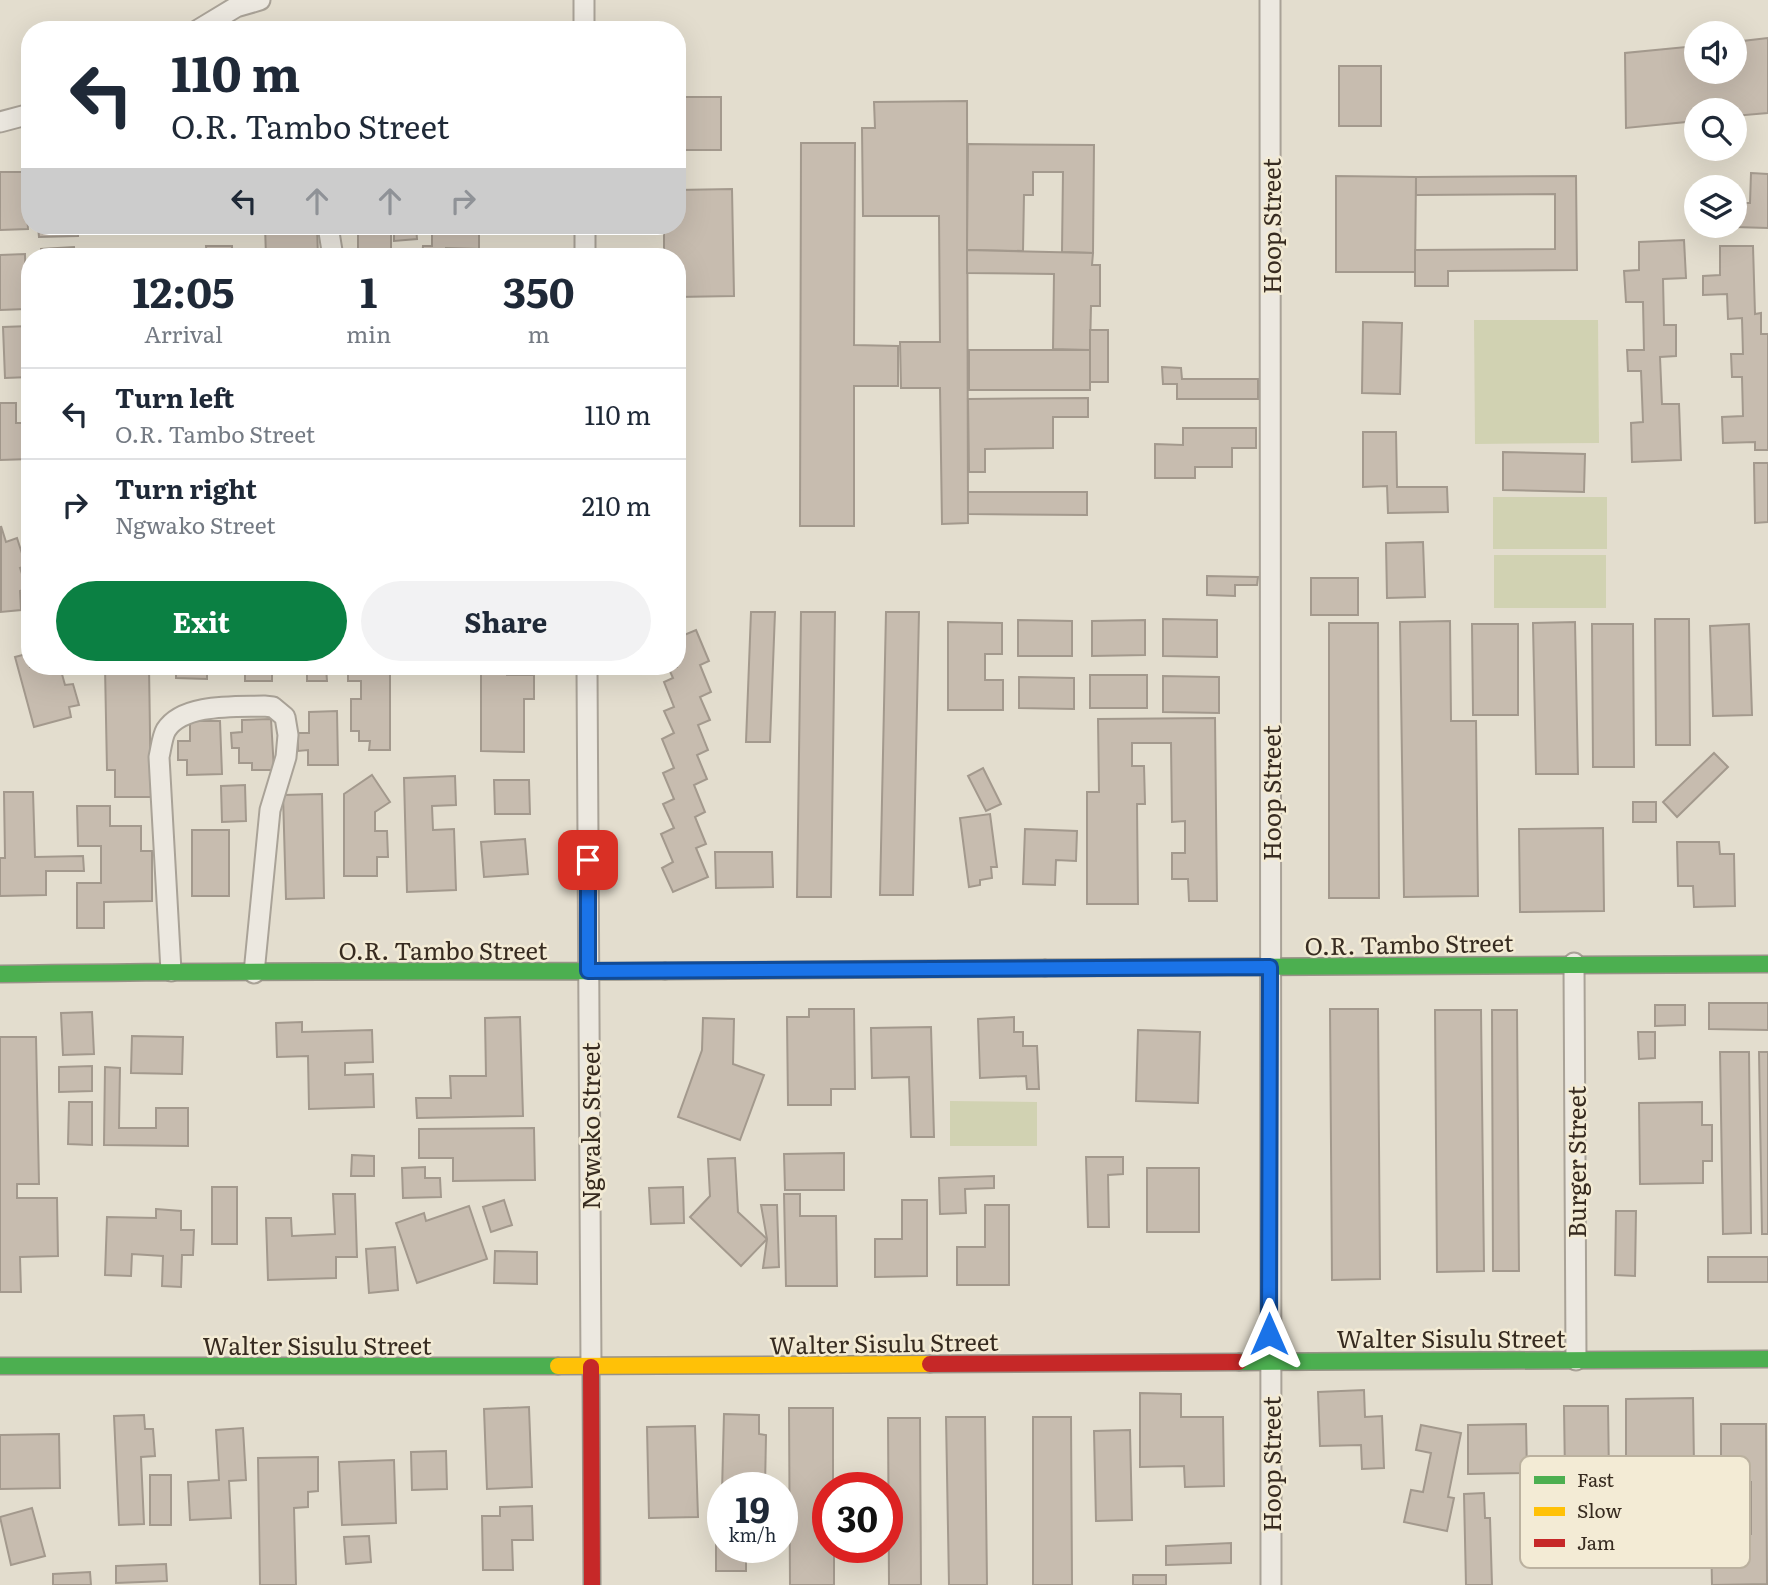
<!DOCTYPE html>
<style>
:root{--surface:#fff;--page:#f2f2f3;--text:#1f2937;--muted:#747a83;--line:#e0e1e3;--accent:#0b8043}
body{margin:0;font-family:Literata,serif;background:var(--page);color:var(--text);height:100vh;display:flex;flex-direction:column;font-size:26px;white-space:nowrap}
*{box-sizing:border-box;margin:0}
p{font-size:23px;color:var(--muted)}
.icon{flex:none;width:38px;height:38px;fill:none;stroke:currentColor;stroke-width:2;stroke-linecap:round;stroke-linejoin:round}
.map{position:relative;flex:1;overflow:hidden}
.drawer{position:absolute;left:21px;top:248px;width:665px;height:427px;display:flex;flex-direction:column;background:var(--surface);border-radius:28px;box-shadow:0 7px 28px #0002}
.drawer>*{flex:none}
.top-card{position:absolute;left:21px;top:21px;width:665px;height:214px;border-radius:28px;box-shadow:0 7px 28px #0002;background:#fff;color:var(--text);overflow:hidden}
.tools{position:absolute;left:1684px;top:21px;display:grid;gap:14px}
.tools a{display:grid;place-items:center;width:63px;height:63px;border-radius:50%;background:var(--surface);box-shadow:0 7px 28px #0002;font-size:35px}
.speed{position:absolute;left:707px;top:1472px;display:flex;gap:14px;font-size:35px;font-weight:700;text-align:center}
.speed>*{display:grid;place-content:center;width:91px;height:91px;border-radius:50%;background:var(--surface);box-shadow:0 7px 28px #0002;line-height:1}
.speed small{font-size:18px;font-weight:400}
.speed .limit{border:10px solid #d22;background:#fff;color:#111}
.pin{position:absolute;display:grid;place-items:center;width:60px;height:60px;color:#fff;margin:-30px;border-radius:14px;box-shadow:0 4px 10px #0006}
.me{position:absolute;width:77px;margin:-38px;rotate:0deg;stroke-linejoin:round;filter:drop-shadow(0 0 5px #0008)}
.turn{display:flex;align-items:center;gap:24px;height:147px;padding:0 35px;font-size:32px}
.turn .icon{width:91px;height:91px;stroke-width:2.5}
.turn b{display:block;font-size:49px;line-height:60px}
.lanes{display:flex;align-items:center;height:66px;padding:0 35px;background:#0003;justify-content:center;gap:35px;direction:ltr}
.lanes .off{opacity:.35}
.eta{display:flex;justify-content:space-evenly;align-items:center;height:119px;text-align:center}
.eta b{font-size:42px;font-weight:700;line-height:49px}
.primary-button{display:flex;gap:14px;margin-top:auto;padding:14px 35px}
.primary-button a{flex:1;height:80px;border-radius:42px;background:var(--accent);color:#fff;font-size:28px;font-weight:700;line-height:80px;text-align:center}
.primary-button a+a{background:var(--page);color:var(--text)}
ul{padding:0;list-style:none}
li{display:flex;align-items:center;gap:21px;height:91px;padding:0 35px;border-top:2px solid var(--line)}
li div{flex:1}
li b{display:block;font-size:26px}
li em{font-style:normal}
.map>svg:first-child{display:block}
.green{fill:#d1d2b2}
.building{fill:#c7bcaf;stroke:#a3998d;stroke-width:2}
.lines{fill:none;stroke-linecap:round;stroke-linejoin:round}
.street-casing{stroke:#a9a297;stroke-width:23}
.fast-casing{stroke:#989287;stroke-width:19}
.slow-casing{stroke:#989287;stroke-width:19}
.jam-casing{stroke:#989287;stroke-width:19}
.street{stroke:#ece8e0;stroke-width:19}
.fast{stroke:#4caf50;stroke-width:16}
.slow{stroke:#ffc107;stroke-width:16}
.jam{stroke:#c62828;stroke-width:16}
.route-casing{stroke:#114b97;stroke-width:18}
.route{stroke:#1a73e8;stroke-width:12}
.labels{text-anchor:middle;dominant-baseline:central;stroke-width:5;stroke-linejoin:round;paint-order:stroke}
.street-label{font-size:24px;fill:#372b20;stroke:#f3ebd5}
.key{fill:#f3ebd5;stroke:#bbb19f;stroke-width:2}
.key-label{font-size:19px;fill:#372b20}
</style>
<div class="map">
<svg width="1768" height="1585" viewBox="0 0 1768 1585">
<rect width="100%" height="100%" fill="#e3ddce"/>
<g class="green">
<polygon points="1474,320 1598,320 1599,443 1475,444"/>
<rect x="1493" y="497" width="114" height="52"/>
<rect x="1494" y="555" width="112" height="53"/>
<polygon points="950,1101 1037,1102 1037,1146 950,1146"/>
</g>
<g class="building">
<polygon points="1768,38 1768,113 1734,116 1734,110 1696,110 1696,121 1626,128 1625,53 1696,46 1696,72 1734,72 1734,42"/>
<rect x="1339" y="66" width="42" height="60"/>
<rect x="677" y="97" width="44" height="53"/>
<polygon points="967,101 968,523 942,524 940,388 901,388 900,342 940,342 939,216 863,216 862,128 875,128 874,102"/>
<polygon points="801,143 855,143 854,345 898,346 898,386 854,386 854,526 800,526"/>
<polygon points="968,144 1094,145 1093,253 1062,252 1063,172 1033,172 1033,195 1024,195 1023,251 967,250"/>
<polygon points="0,172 25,172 28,229 0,230"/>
<polygon points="1751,173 1768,174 1768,228 1735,227 1735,203 1750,203"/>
<polygon points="1336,176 1416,177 1415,272 1336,272"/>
<polygon points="1576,176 1577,270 1448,271 1448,286 1415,286 1415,250 1555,249 1555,194 1416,195 1416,177"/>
<polygon points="732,189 734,296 677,297 677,257 664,257 664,226 677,226 677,190"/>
<polygon points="38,226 78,226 78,236 39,237"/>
<polygon points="265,226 317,226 318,257 266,257"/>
<rect x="358" y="226" width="33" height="31"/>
<polygon points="394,226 416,226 417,239 394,241"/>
<polygon points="432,226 496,226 496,234 479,234 479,249 446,248 446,257 422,257 423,246 432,246"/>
<polygon points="1684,240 1686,278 1663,279 1664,325 1676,325 1676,356 1660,357 1662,404 1679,404 1681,460 1632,462 1631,423 1643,422 1641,371 1628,371 1627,350 1644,350 1643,302 1626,302 1624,271 1639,270 1639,242"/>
<polygon points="206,246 232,246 232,257 207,257"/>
<polygon points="1720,246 1753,246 1755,314 1761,313 1761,334 1768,334 1768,450 1755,450 1755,442 1723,443 1722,417 1743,416 1742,377 1732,377 1731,354 1743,354 1742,318 1728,319 1727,294 1703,295 1703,276 1720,275"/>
<polygon points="74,247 75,257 41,257 41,249"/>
<polygon points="967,250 1093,253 1092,265 1100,265 1100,306 1091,306 1090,350 1053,349 1054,274 967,273"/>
<polygon points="486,253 519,254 519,257 486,257"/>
<polygon points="25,254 26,309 0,310 0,255"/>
<polygon points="1363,322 1402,323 1400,394 1362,393"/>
<polygon points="30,326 30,377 5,378 3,327"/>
<rect x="1090" y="330" width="18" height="52"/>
<rect x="969" y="350" width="121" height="40"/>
<polygon points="1162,367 1181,368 1182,379 1258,379 1258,399 1177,399 1177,384 1163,384"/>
<polygon points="1088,398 1088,417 1053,417 1053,448 985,449 985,472 969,472 968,399"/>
<polygon points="0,403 16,403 16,423 30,423 30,459 0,460"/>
<polygon points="1183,428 1256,428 1256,448 1232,448 1232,467 1195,467 1195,478 1155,478 1155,444 1183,445"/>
<polygon points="1363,432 1396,432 1397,487 1447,487 1448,512 1388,513 1387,486 1363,487"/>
<polygon points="1503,452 1585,454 1584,492 1503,490"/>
<polygon points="1754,463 1768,463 1768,522 1755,523"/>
<polygon points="968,492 1087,492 1087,515 968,514"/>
<polygon points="1,526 6,542 17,538 26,566 20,568 27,589 20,591 21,610 1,612"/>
<polygon points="1423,542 1425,597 1387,598 1386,543"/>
<polygon points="1207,576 1258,577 1257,585 1235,585 1235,596 1207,595"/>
<rect x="1311" y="578" width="47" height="37"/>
<polygon points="751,612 775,612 770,742 746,742"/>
<polygon points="801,612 835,612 831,897 797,897"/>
<polygon points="886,612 919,612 913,895 880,895"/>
<polygon points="1163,619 1217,620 1217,657 1163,656"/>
<polygon points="1655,619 1689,619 1690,745 1656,745"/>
<polygon points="1018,620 1072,621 1072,656 1018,656"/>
<polygon points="1145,620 1145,655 1092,656 1092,621"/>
<polygon points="1450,621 1451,721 1476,721 1478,896 1404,897 1400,622"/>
<polygon points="948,622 1002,623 1002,654 985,654 985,680 1003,680 1003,710 948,710"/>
<polygon points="1575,622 1578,774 1536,774 1533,623"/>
<polygon points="1329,623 1378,623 1379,898 1329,898"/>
<polygon points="1472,624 1518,624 1518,715 1473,715"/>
<polygon points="1592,624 1633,624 1634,767 1593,767"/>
<polygon points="1749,624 1752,715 1713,716 1710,626"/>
<polygon points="696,630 709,661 700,665 711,692 700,697 710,720 698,725 708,750 697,755 707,779 694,785 705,812 695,817 706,844 696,848 708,877 673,892 662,868 673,862 661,834 674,828 663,804 674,799 663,773 674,768 662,739 674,733 664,711 674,707 664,682 673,678 668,667 677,667 677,638"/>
<polygon points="30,653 30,667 60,667 65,685 73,684 79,705 69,707 71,717 34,727 15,657"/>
<polygon points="105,667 149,667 151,797 115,797 115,770 107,770"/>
<polygon points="176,667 207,667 207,679 176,678"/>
<rect x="245" y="667" width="27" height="14"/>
<polygon points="297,667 326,667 327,681 307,681 307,671 297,671"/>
<polygon points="348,667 390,667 390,750 369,750 370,741 359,741 359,731 351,731 351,699 361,699 361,681 348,681"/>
<polygon points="481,667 507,667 507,675 534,675 534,699 524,699 524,752 481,751"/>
<rect x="1090" y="675" width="57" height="33"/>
<polygon points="1163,676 1219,677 1219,713 1163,712"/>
<polygon points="1019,677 1074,678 1074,709 1019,708"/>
<polygon points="337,711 338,765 308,765 308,750 298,751 298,733 309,733 309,712"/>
<polygon points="1215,718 1217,901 1189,901 1188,879 1172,879 1172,853 1185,853 1185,821 1172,822 1171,743 1132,743 1132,766 1144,766 1145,804 1137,804 1138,904 1087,904 1087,792 1099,792 1098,719"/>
<polygon points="271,719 274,770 252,770 252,763 239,763 239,748 232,748 231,733 242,732 242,720"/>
<polygon points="190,721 220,721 222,774 187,775 187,760 178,760 178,741 190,741"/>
<polygon points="1714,753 1728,767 1677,817 1663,802"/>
<polygon points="983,768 1001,804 986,811 968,776"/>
<polygon points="372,775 390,802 375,812 375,831 387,831 388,857 377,857 377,876 344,876 344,794"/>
<polygon points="455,776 456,805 432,806 433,830 454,829 456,890 407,892 404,778"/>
<polygon points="494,780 529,780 530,814 495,814"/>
<polygon points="245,785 246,821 222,822 221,786"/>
<polygon points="4,792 33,792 35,857 83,856 84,871 46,871 46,895 0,896 0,858 5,858"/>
<polygon points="322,794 324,898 286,899 283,795"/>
<rect x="1633" y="802" width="23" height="20"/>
<polygon points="77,806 110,806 110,826 141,826 141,851 152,851 152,901 104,902 104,928 77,928 77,883 101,883 101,846 78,846"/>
<polygon points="990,814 997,867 991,867 992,878 980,880 980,885 969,887 960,818"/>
<polygon points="1603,828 1604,911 1520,912 1519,829"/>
<polygon points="1025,829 1077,831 1076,861 1056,860 1055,885 1023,884"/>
<rect x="192" y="830" width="37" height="66"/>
<polygon points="525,839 528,874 484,877 481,842"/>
<polygon points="1677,842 1719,842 1720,854 1734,854 1735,906 1694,907 1693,886 1678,886"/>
<polygon points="715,852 772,852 773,887 716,888"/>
<polygon points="1709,1003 1768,1003 1768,1030 1709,1029"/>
<polygon points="1655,1005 1685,1005 1685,1025 1655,1026"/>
<polygon points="809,1009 854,1009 855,1089 831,1089 831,1105 788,1105 787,1017 809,1017"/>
<polygon points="1330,1009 1378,1009 1380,1279 1332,1280"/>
<polygon points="1435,1010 1481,1010 1484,1271 1437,1272"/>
<polygon points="1492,1010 1517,1010 1519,1271 1493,1271"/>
<polygon points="92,1012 94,1054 63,1055 61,1013"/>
<polygon points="520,1017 523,1116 417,1118 416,1098 451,1098 450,1076 486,1076 485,1018"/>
<polygon points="1014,1017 1014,1032 1023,1032 1023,1046 1037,1046 1039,1089 1027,1089 1026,1076 980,1078 978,1019"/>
<polygon points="703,1018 734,1019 733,1064 764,1075 740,1140 678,1117 702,1050"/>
<polygon points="302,1022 302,1032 372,1030 373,1062 345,1063 345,1075 373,1074 374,1107 309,1109 308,1056 277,1057 276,1023"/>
<polygon points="931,1027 934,1137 911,1137 909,1077 872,1078 871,1028"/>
<polygon points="1138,1030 1200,1032 1198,1103 1136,1101"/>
<polygon points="1638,1032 1655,1032 1655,1058 1639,1059"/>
<polygon points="132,1036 183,1037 182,1074 131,1073"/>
<polygon points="0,1037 36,1037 39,1184 17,1184 17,1198 57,1198 58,1256 20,1257 21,1292 0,1292"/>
<polygon points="1720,1052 1749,1052 1751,1233 1723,1234"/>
<polygon points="1759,1052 1768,1052 1768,1234 1762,1234"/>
<polygon points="92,1066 92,1091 59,1092 59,1067"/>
<polygon points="105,1067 120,1068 119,1128 156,1128 156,1108 188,1108 188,1146 104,1145"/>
<polygon points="69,1102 92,1102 92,1145 68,1144"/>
<polygon points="1702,1102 1702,1125 1712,1125 1712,1161 1703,1161 1703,1183 1640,1184 1639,1103"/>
<polygon points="534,1128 535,1180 453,1181 453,1158 419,1158 419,1129"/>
<polygon points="844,1153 844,1190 785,1190 784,1154"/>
<polygon points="352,1155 374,1156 374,1176 351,1176"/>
<polygon points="1086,1157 1123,1157 1123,1174 1108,1175 1109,1227 1088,1227"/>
<polygon points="735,1158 738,1212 767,1239 741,1266 690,1217 710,1196 708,1159"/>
<polygon points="425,1167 425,1178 440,1178 441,1197 403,1198 402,1168"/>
<rect x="1147" y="1168" width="52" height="64"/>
<polygon points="994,1176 994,1188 965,1189 966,1213 940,1214 939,1178"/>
<rect x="212" y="1187" width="25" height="57"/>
<polygon points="683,1187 684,1223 651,1224 649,1188"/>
<polygon points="333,1194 355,1194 357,1257 336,1257 336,1278 268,1280 266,1218 291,1218 292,1236 335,1234"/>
<polygon points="784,1194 800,1194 800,1216 836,1216 837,1286 786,1286"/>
<polygon points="504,1200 512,1225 491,1232 483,1207"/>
<polygon points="902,1200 927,1200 927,1276 875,1277 875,1239 902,1239"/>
<polygon points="761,1205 777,1205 779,1267 763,1268 767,1239"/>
<polygon points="985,1205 1009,1205 1009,1285 957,1285 957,1247 985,1247"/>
<polygon points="469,1206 487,1259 417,1283 396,1223 424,1213 426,1221"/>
<polygon points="156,1209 181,1211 181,1230 194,1230 193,1255 182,1255 181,1287 162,1286 163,1256 132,1254 131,1276 105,1275 107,1217 156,1218"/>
<polygon points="1616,1211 1636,1211 1635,1276 1615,1275"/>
<polygon points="395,1247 398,1290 369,1293 366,1249"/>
<polygon points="495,1251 537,1252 537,1284 494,1283"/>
<rect x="1708" y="1257" width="60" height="25"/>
<polygon points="1364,1390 1365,1417 1382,1416 1384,1468 1362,1469 1361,1445 1320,1446 1318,1392"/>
<polygon points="1140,1393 1181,1394 1181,1417 1223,1417 1224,1486 1185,1487 1184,1466 1140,1467"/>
<polygon points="1693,1398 1694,1465 1648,1466 1648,1477 1626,1477 1626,1399"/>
<polygon points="1564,1406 1608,1406 1610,1546 1566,1546"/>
<polygon points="529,1407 532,1487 487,1489 484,1409"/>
<polygon points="789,1408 833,1408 833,1488 828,1488 828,1547 834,1547 834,1585 790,1585"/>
<polygon points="724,1414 759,1415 759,1434 766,1435 765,1488 723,1488 722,1492"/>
<polygon points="144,1415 145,1429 153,1429 155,1456 141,1457 144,1524 119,1525 114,1416"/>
<polygon points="946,1417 985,1417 987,1585 949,1585"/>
<polygon points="1033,1417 1071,1417 1072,1585 1033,1585"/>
<polygon points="888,1418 920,1418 921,1585 889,1585"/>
<polygon points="1526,1424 1527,1473 1468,1474 1468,1425"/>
<polygon points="1721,1424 1766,1424 1767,1584 1712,1585 1711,1535 1751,1534 1751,1482 1721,1481"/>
<polygon points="1421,1425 1461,1433 1448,1497 1454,1498 1447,1531 1404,1522 1411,1490 1423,1492 1431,1453 1416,1450"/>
<polygon points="695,1426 698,1517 649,1518 647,1427"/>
<polygon points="243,1428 246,1480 229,1481 231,1518 190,1520 188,1482 219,1480 216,1430"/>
<polygon points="1130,1430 1132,1520 1096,1521 1094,1431"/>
<polygon points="59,1434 60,1488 0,1489 0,1435"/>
<polygon points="446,1451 447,1489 412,1490 411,1452"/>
<polygon points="318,1457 318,1491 308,1492 308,1507 294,1508 296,1585 260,1585 258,1458"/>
<polygon points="394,1460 396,1523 342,1525 339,1462"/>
<rect x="150" y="1475" width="21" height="50"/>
<polygon points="1484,1493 1485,1518 1490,1518 1492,1585 1466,1585 1464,1494"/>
<polygon points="532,1506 533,1540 512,1540 513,1570 483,1570 482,1516 500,1516 500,1507"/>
<polygon points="32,1508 45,1556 11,1565 0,1517"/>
<polygon points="369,1536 371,1562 346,1564 344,1537"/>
<polygon points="723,1543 723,1547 746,1547 746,1571 716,1571 716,1544"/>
<polygon points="1231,1543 1231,1563 1166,1565 1166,1546"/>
<polygon points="166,1564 167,1581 116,1583 116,1566"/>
<polygon points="90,1572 91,1585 53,1585 53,1574"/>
<rect x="1133" y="1575" width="33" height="10"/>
</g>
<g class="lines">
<g class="street-casing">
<g id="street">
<polyline points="584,0 584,30"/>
<polyline points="1270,0 1271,1585"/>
<polyline points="198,30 236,7 260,0"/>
<polyline points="0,122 30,114"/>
<polyline points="328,226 333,257"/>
<polyline points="585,226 585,257"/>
<polyline points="587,667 591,1367"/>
<polyline points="1574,963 1576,1360"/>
<path d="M171,971L159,757C161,749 162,737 166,730C183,703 237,707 264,706L273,707L285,717L288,735L286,757L270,810L254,973"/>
</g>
</g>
<g class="fast-casing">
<g id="fast">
<polyline points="1045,968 1768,964"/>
<path d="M0,974C222,970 443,972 665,971"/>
<polyline points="1239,1362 1768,1359"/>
<polyline points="0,1366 558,1366"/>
</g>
</g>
<g class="slow-casing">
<g id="slow">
<polyline points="665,971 1045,968"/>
<polyline points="558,1366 930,1364"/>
</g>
</g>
<g class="jam-casing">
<g id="jam">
<polyline points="930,1364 1239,1362"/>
<polyline points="591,1367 592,1585"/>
</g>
</g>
<use href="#street" class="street"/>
<use href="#fast" class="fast"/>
<use href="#slow" class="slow"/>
<use href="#jam" class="jam"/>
</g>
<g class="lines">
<g class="route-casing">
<polyline id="route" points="588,860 588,971 1270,967 1269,1334"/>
</g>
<use href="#route" class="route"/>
</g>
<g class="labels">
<g class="street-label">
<text transform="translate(1270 226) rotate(-90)">Hoop Street</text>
<text transform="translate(1270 793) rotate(-90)">Hoop Street</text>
<text transform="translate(1409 943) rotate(-1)">O.R. Tambo Street</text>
<text x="443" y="949">O.R. Tambo Street</text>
<text transform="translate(589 1126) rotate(-90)">Ngwako Street</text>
<text transform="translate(1575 1162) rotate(-90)">Burger Street</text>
<text x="1451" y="1337">Walter Sisulu Street</text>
<text transform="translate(884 1342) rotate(-1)">Walter Sisulu Street</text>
<text x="317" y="1344">Walter Sisulu Street</text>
<text transform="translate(1270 1464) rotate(-90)">Hoop Street</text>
</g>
</g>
<rect x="1520" y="1456" width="230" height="112" rx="10" class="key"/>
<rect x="1534" y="1476" width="31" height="8" fill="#4caf50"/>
<rect x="1534" y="1507" width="31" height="9" fill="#ffc107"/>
<rect x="1534" y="1539" width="31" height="8" fill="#c62828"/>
<g class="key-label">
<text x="1577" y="1487">Fast</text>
<text x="1577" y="1518">Slow</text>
<text x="1577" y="1550">Jam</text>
</g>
</svg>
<div class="tools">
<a><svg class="icon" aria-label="sound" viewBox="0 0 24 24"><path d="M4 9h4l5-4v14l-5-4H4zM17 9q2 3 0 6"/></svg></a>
<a><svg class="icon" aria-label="search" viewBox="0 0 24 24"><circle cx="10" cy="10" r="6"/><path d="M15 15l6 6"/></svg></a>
<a><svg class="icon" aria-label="layers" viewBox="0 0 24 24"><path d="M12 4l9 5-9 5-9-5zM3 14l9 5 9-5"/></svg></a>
</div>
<div class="speed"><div>19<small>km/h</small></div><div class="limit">30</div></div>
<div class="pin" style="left:588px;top:860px;background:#d93025"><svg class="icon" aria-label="arrive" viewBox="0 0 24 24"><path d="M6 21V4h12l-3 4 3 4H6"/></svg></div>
<svg class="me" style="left:1269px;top:1334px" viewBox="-20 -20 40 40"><path d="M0-17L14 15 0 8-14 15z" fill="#1a73e8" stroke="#fff" stroke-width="4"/></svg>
<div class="top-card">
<div class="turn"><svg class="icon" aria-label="left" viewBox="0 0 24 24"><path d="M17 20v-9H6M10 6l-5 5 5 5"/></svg><div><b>110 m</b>O.R. Tambo Street</div></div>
<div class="lanes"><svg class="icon" aria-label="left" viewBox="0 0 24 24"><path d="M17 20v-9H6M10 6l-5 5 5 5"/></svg><svg class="icon off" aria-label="ahead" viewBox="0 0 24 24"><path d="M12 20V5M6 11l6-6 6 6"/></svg><svg class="icon off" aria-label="ahead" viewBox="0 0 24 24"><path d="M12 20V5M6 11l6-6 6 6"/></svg><svg class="icon off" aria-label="right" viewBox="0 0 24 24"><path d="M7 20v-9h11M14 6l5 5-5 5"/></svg></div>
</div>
<section class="drawer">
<div class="eta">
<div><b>12:05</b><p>Arrival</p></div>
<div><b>1</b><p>min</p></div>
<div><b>350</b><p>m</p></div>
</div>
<ul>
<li><svg class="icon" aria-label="left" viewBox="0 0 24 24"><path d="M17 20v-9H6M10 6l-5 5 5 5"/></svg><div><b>Turn left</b><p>O.R. Tambo Street</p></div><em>110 m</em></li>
<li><svg class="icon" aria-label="right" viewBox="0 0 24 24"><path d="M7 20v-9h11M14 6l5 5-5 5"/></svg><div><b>Turn right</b><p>Ngwako Street</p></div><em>210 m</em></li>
</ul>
<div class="primary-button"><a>Exit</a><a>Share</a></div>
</section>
</div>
